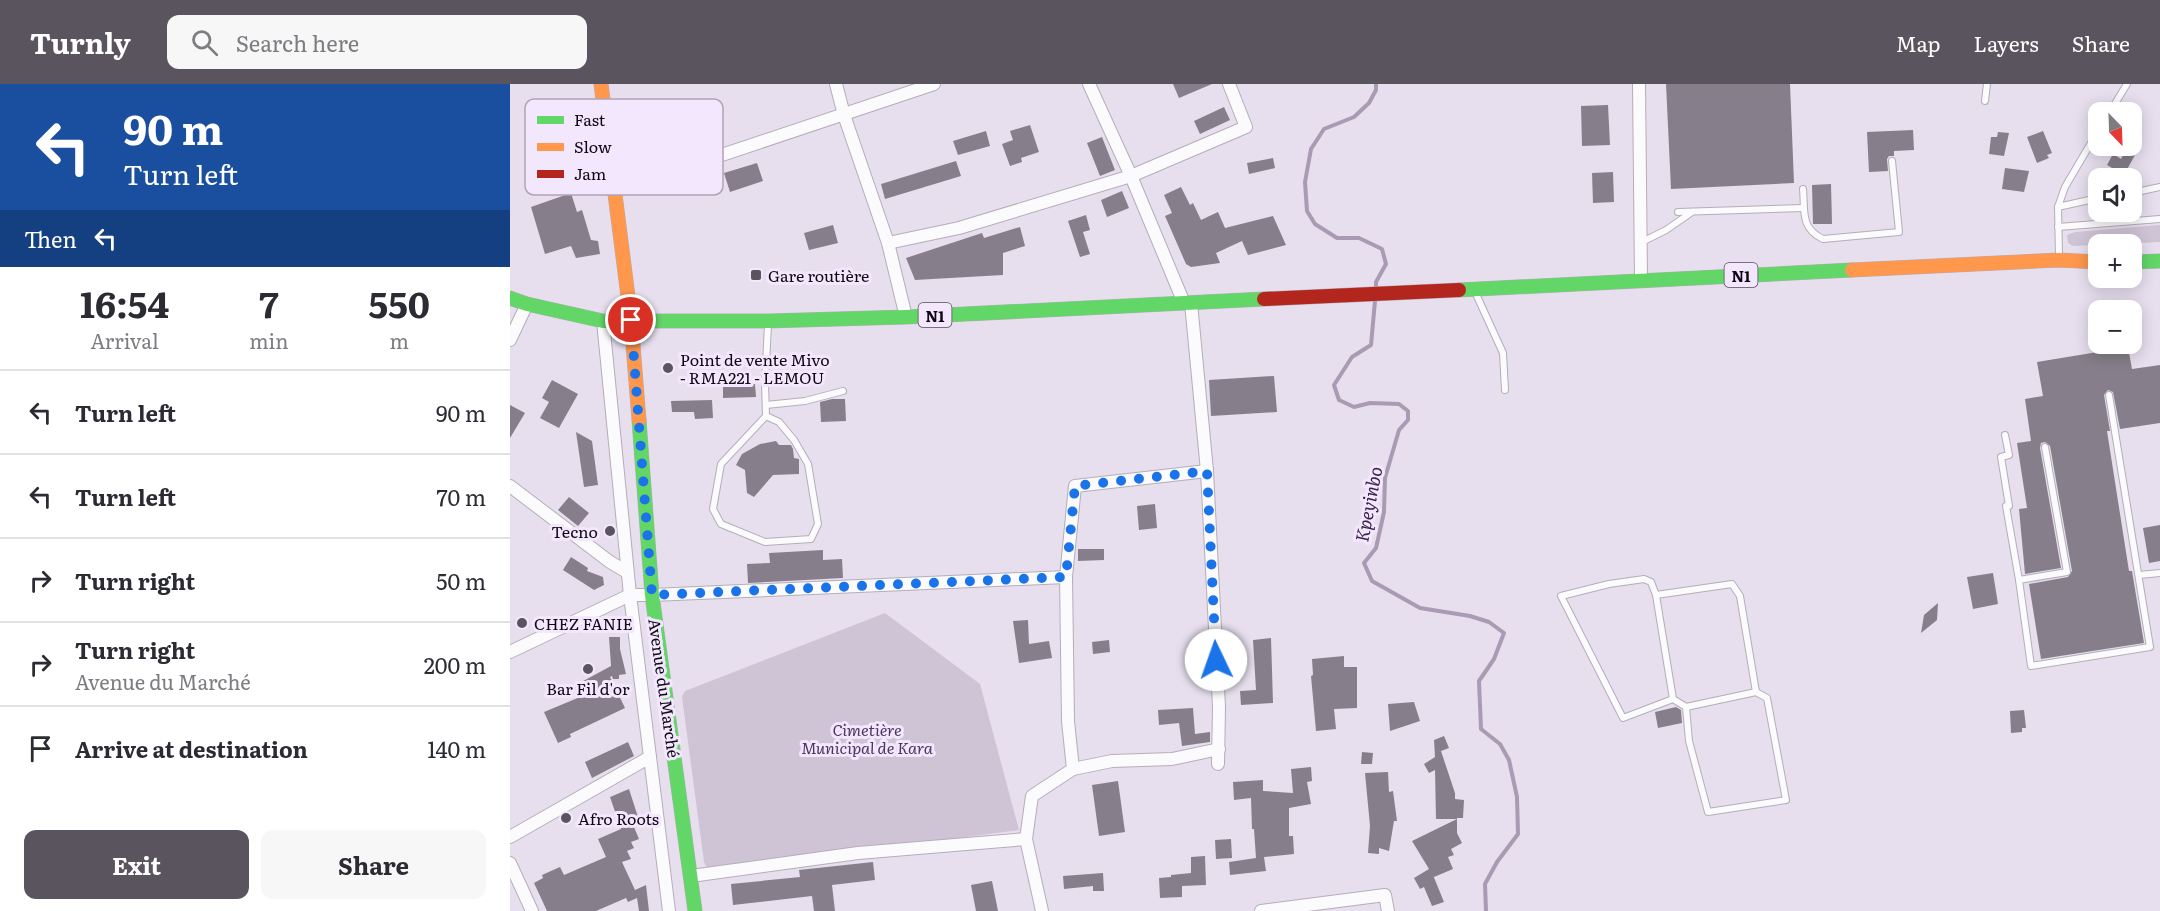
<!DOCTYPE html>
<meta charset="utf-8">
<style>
:root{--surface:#fff;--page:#f7f7f7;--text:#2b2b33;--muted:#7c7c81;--line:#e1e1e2;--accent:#5a545f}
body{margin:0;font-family:Literata,serif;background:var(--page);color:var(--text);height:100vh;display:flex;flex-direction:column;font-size:22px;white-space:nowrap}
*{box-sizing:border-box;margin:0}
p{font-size:20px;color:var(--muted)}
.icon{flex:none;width:33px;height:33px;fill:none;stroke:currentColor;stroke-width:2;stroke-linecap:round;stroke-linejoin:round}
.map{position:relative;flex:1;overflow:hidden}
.side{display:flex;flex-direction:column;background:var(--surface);width:510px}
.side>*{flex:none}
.top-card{background:#1a4fa0;color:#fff;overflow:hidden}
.needle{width:39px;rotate:157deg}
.fabs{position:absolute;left:1578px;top:18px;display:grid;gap:12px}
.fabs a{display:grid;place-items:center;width:54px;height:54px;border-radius:12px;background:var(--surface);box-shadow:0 3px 15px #0003;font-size:30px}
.pin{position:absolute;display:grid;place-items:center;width:51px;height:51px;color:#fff;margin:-26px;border:3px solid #fff;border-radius:50%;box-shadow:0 2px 6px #0007}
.me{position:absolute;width:66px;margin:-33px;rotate:357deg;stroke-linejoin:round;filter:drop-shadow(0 0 4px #0008)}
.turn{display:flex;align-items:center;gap:21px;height:126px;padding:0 24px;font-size:27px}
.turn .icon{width:78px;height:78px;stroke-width:2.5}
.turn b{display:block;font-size:42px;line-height:51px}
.then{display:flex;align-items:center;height:57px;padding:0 24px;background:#0003;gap:12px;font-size:22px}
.eta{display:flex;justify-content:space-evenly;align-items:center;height:102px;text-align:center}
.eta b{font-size:36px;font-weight:700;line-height:42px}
.action{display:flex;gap:12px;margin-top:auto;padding:12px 24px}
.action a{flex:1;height:69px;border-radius:12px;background:var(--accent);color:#fff;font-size:24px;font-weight:700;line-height:69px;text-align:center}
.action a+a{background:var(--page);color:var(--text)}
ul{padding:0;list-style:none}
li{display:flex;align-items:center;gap:18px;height:84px;padding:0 24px;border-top:2px solid var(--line)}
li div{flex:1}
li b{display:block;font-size:22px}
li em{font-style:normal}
header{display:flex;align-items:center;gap:36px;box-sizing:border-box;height:84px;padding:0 30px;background:var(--accent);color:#fff}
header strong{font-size:28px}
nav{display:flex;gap:33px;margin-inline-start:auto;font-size:21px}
.search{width:420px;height:54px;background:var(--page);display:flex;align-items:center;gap:15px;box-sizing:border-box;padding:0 21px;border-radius:12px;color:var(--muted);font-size:22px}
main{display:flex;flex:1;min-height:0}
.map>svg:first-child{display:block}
.green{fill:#cec4d6}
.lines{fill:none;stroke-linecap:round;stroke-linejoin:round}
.stream{stroke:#a99bb4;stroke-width:4}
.building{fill:#867f8b}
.lane-casing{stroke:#b4aeb9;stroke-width:8}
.street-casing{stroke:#b4aeb9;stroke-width:14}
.fast-casing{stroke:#b4aeb9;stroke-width:15}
.slow-casing{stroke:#b4aeb9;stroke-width:15}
.jam-casing{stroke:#b4aeb9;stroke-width:15}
.lane{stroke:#fbfafc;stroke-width:6}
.street{stroke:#fbfafc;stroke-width:12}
.fast{stroke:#63d668;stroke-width:14}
.slow{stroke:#ff974d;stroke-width:14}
.jam{stroke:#b3261e;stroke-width:14}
.route{stroke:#1a73e8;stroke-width:10;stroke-dasharray:0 18}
.poi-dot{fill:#5a545f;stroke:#f3e7fd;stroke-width:2}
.labels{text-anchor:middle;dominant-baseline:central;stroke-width:6;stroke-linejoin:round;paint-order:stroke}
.shield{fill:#f3e7fd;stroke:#534c58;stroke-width:1.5}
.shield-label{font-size:15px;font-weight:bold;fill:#0e0912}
.poi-label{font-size:16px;fill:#0e0912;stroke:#f3e7fd;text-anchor:start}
.street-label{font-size:16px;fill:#0e0912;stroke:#f3e7fd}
.park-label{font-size:16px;font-style:italic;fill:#4e3560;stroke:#f3e7fd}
.water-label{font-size:18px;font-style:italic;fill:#3a214b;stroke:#f3e7fd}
.key{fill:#f3e7fd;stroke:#aea4b6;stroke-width:1.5}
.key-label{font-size:16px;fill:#0e0912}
</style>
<header>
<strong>Turnly</strong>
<div class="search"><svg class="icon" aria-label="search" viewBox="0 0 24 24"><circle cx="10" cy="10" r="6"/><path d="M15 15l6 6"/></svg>Search here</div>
<nav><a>Map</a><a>Layers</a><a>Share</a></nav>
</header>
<main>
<section class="side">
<div class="top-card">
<div class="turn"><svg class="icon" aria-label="left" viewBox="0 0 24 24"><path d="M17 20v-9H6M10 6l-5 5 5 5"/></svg><div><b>90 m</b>Turn left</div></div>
<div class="then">Then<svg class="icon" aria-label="left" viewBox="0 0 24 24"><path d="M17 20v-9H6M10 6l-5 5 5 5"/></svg></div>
</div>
<div class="eta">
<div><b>16:54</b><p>Arrival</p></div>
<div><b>7</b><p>min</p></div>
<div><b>550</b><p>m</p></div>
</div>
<ul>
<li><svg class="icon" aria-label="left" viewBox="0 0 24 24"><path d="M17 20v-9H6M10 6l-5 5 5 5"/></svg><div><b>Turn left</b></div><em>90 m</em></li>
<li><svg class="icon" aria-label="left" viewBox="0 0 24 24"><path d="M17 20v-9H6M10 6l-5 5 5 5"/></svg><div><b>Turn left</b></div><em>70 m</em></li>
<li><svg class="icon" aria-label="right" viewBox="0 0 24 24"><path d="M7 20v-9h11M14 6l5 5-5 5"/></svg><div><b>Turn right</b></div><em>50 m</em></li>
<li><svg class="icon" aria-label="right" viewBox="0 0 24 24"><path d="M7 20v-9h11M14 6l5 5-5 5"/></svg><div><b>Turn right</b><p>Avenue du Marché</p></div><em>200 m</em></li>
<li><svg class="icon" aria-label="arrive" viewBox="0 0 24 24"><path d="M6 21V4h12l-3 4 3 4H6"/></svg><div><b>Arrive at destination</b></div><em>140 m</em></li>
</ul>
<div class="action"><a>Exit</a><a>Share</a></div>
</section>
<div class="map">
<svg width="1650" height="827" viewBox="0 0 1650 827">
<rect width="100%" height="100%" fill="#e7dfee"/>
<g class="green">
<polygon points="1650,141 1650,158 1563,162 1558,159 1557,151 1565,148"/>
<polygon points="375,529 470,600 509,746 198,786 194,778 172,613 175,607"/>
</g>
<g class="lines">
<g class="stream">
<polyline points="866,0 866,6 859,19 844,33 814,45 801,65 795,98 797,127 805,140 827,154 849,154 872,165 876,180 866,198 866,203"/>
<polyline points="865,217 861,261 842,273 824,301 829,316 844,323 860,319 889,320 898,327 898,336 889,346 875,394 874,428 866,464 854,479 862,497 910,524 960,532 979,538 994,549 984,575 969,597 971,645 990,660 999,676 1007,713 1008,750 987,778 975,800 976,827"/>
</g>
</g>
<g class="building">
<polygon points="663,0 702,0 669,14"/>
<polygon points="1156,0 1280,0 1284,99 1161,105"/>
<polygon points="1098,21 1100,61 1072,62 1071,22"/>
<polygon points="714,23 720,36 690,50 684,37"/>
<polygon points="520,41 529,68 511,74 512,78 500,82 492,60 503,56 500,47"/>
<polygon points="1403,46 1404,66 1384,67 1384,72 1379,72 1377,75 1378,87 1359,88 1357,48"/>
<polygon points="476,47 480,62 448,71 443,57"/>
<polygon points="1533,47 1542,69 1537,71 1539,74 1527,79 1517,53"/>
<polygon points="1488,48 1499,49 1494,72 1479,70 1481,53 1487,53"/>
<polygon points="592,53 605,86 590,92 577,59"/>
<polygon points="1616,66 1625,71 1614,91 1597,81 1603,70 1611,75"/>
<polygon points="763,74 765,84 739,90 737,79"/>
<polygon points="446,77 451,92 375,115 371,100"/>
<polygon points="247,79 253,97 220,108 214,89"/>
<polygon points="1495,84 1519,87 1514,108 1492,105"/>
<polygon points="1103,88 1104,118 1083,119 1082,89"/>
<polygon points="1321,100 1322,140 1303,140 1302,101"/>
<polygon points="671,103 680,121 683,119 691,136 708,128 715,144 763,132 776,161 738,171 732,157 706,169 710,179 681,183 676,180 655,132 662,129 654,111"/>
<polygon points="612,107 619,124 597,133 591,116"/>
<polygon points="61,109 67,128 72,126 81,156 88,157 90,170 66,174 61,162 35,170 21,123"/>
<polygon points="576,131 580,146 573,148 580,170 570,173 558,137"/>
<polygon points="323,141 328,159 299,166 294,149"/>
<polygon points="510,143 515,162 493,169 493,191 405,196 396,174 472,149 474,154"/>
<polygon points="1618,263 1622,285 1650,281 1650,339 1610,345 1603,308 1598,306 1594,311 1600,347 1597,347 1619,487 1622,487 1634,559 1531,575 1519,500 1558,493 1562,487 1540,362 1535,358 1531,359 1530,364 1551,484 1515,490 1509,425 1517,424 1507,359 1521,357 1515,315 1533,312 1527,278"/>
<polygon points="764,292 767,328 701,332 699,296"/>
<polygon points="42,296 68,310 49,344 30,334 39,318 32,314"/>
<polygon points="245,300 246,313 213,314 213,301"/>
<polygon points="322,315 335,315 336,337 311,338 310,318"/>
<polygon points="202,316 203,334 185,335 184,328 162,328 161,317"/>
<polygon points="0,321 15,329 0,354"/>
<polygon points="66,348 82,357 88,401 74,403"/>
<polygon points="266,357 269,361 281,361 283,365 284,374 289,375 289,390 263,391 244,413 237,409 235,386 226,381 232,370 250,360"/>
<polygon points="59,413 79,429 68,442 48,426"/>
<polygon points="645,420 647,444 629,446 627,422"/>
<polygon points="1650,441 1650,477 1639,479 1633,444"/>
<polygon points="568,465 594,465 594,476 568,477"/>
<polygon points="313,466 313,476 332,475 333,494 238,499 237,480 260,479 259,469"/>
<polygon points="61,473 78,484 77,487 93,493 94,501 84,506 53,486"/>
<polygon points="1483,489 1488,520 1463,525 1457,493"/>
<polygon points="1428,519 1427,536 1411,549 1414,531"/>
<polygon points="518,536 519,560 539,557 542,574 509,579 503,537"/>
<polygon points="99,553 110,553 110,565 116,590 109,591 109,595 103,595 102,592 100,593 115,624 60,650 61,653 48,659 34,628 70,613 64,602 101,582"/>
<polygon points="761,554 763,619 731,621 730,607 746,606 743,556"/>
<polygon points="599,556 600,568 583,570 582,558"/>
<polygon points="834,572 834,583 847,583 847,624 824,625 826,645 806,647 801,592 803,591 802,575"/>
<polygon points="904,618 910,637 880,647 878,620"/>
<polygon points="1166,623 1171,626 1172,639 1148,644 1145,628"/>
<polygon points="683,624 685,650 700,648 700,658 672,662 669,639 649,641 648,626"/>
<polygon points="1514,626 1516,644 1512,644 1512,648 1501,649 1500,627"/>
<polygon points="934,652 939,664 931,667 945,709 945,715 954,716 953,734 947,734 947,749 952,759 941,765 944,771 938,773 943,785 924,793 923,791 934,818 922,822 914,803 910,805 904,794 919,785 902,757 947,735 926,735 925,686 919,689 914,680 925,673 924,656"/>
<polygon points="118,658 124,672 82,694 75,678"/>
<polygon points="852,668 863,669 862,680 851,680"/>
<polygon points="801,683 802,697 797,698 801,720 779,724 779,752 783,752 784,770 754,773 756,787 720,791 719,778 746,774 744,745 742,745 741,714 724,716 723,698 753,696 753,707 783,709 781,685"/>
<polygon points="878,688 879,708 883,707 887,737 884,737 879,767 869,764 869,770 858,769 860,742 855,689"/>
<polygon points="608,697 615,748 589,752 582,701"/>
<polygon points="119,705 128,733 121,736 129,755 121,758 124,764 117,767 121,775 112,778 125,806 136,801 139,827 129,827 127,814 118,818 116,814 86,827 37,827 24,799 33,794 32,791 50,783 54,791 96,773 88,755 111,745 100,713"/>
<polygon points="721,755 722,774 706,775 705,756"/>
<polygon points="695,772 696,801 672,802 672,813 650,814 649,794 661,793 661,791 681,789 681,773"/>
<polygon points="363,778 365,796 322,801 325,827 304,827 302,812 223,821 221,800 290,793 289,786"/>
<polygon points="593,789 594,807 583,807 583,802 554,805 553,792"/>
<polygon points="482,797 488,827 466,827 461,801"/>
</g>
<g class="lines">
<g class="lane-casing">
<g id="lane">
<polyline points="1475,17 1477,0"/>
<polyline points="1600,28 1617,0"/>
<path d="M1293,105C1295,127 1290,144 1313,155L1389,148L1382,77"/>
<polyline points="1622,109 1650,103"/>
<polyline points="1548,123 1588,114"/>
<polyline points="1168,128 1294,124"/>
<polyline points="1548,143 1650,135"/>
<polyline points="1132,158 1156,146 1182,128"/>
<polyline points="1549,172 1548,123 1555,103 1588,47"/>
<polyline points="966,210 993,269 995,306"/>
<polyline points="256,321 295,317 333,307"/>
<polyline points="256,332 269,338 284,356 298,380 308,440 301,455 255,458 211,440 203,425 211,380 256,332 255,299 258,241"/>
<polyline points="1495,351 1499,371 1491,373 1499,422 1496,422 1509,496"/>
<polyline points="1535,363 1557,488 1509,496 1521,582 1640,563 1599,311"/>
<polyline points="1629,491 1650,489"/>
<polygon points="1134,495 1141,498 1146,511 1163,615 1113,634 1051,512 1099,500"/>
<polyline points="1146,511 1222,500 1230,512 1246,608"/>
<polyline points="1163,615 1176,623 1246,608 1257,614 1276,716 1198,728 1179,657 1176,623"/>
</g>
</g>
<g class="street-casing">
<g id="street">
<polyline points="326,0 334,31 378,159 396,233"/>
<polyline points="579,0 621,92 674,219"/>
<polyline points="1129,0 1131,195"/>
<polyline points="104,107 424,0"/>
<polyline points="378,159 449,144 621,92 736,43 719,0"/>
<polyline points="681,219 697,387 709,623 708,680"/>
<polyline points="93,237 120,511 159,827"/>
<polyline points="0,256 17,220"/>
<polyline points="0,402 100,478 117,488"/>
<polyline points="0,568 120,511 142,511 556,493"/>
<polyline points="563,685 558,637 556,493 565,402 697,387"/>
<polyline points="0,753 140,673"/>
<polyline points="516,755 532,827"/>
<polyline points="0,779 22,827"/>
<polyline points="181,792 348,769 516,755 522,712 563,685 602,677 662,675 709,665"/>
<polyline points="751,827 875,811 878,827"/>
</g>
</g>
<g class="fast-casing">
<g id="fast">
<polyline points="1622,178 1650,177"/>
<polyline points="949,206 1342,186"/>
<polyline points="0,214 17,220 93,237 258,237 396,233 754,215"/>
<polyline points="129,336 142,511 185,827"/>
</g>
</g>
<g class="slow-casing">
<g id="slow">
<polyline points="91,0 121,236 129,336"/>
<polyline points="1342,186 1549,176 1588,178"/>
</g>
</g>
<g class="jam-casing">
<polyline id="jam" points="754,215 949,206"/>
</g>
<use href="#lane" class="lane"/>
<use href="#street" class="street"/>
<use href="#fast" class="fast"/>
<use href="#slow" class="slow"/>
<use href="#jam" class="jam"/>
</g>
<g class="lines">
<polyline class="route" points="121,236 142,511 556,493 565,402 697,387 706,576"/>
</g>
<g class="poi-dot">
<rect x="240" y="185" width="12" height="12" rx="3"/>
<circle cx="158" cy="284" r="6"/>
<circle cx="100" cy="447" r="6"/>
<circle cx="12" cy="539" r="6"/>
<circle cx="78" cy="585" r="6"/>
<circle cx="56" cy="734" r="6"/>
</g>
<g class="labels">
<g class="shield">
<rect x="1214.5" y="179" width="33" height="24" rx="4.5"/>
<rect x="408.5" y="219" width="33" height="24" rx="4.5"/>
</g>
<g class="shield-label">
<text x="1231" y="191">N1</text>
<text x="425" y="231">N1</text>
</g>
<g class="poi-label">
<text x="258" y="191">Gare routière</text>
<text x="170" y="275">Point de vente Mivo<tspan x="170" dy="18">- RMA221 - LEMOU</tspan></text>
<text x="88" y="447" text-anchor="end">Tecno</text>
<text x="24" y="539">CHEZ FANIE</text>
<text x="78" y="604" text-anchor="middle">Bar Fil d'or</text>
<text x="68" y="734">Afro Roots</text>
</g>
<g class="street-label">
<text transform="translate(155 604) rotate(82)">Avenue du Marché</text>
</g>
<g class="park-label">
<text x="357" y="645">Cimetière<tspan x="357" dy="18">Municipal de Kara</tspan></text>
</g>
<g class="water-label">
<text transform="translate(858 420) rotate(-79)">Kpeyinbo</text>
</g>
</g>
<rect x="15" y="15" width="198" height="96" rx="9" class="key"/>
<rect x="27" y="32" width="27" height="8" fill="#63d668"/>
<rect x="27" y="59" width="27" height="8" fill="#ff974d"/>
<rect x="27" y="86" width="27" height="8" fill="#b3261e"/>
<g class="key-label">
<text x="64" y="42">Fast</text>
<text x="64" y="69">Slow</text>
<text x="64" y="96">Jam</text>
</g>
</svg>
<div class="fabs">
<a><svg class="needle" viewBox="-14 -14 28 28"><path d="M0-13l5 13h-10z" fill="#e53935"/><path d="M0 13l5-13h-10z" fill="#7c7c81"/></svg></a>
<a><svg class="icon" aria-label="sound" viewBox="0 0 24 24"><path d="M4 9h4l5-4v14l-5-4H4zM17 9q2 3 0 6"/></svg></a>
<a>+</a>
<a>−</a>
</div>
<div class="pin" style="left:121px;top:236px;background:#d93025"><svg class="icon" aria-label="arrive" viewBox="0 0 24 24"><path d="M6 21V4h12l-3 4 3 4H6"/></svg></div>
<svg class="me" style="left:706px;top:576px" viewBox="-20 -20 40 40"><circle r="19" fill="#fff"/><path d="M0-13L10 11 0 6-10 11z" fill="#1a73e8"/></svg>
</div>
</main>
